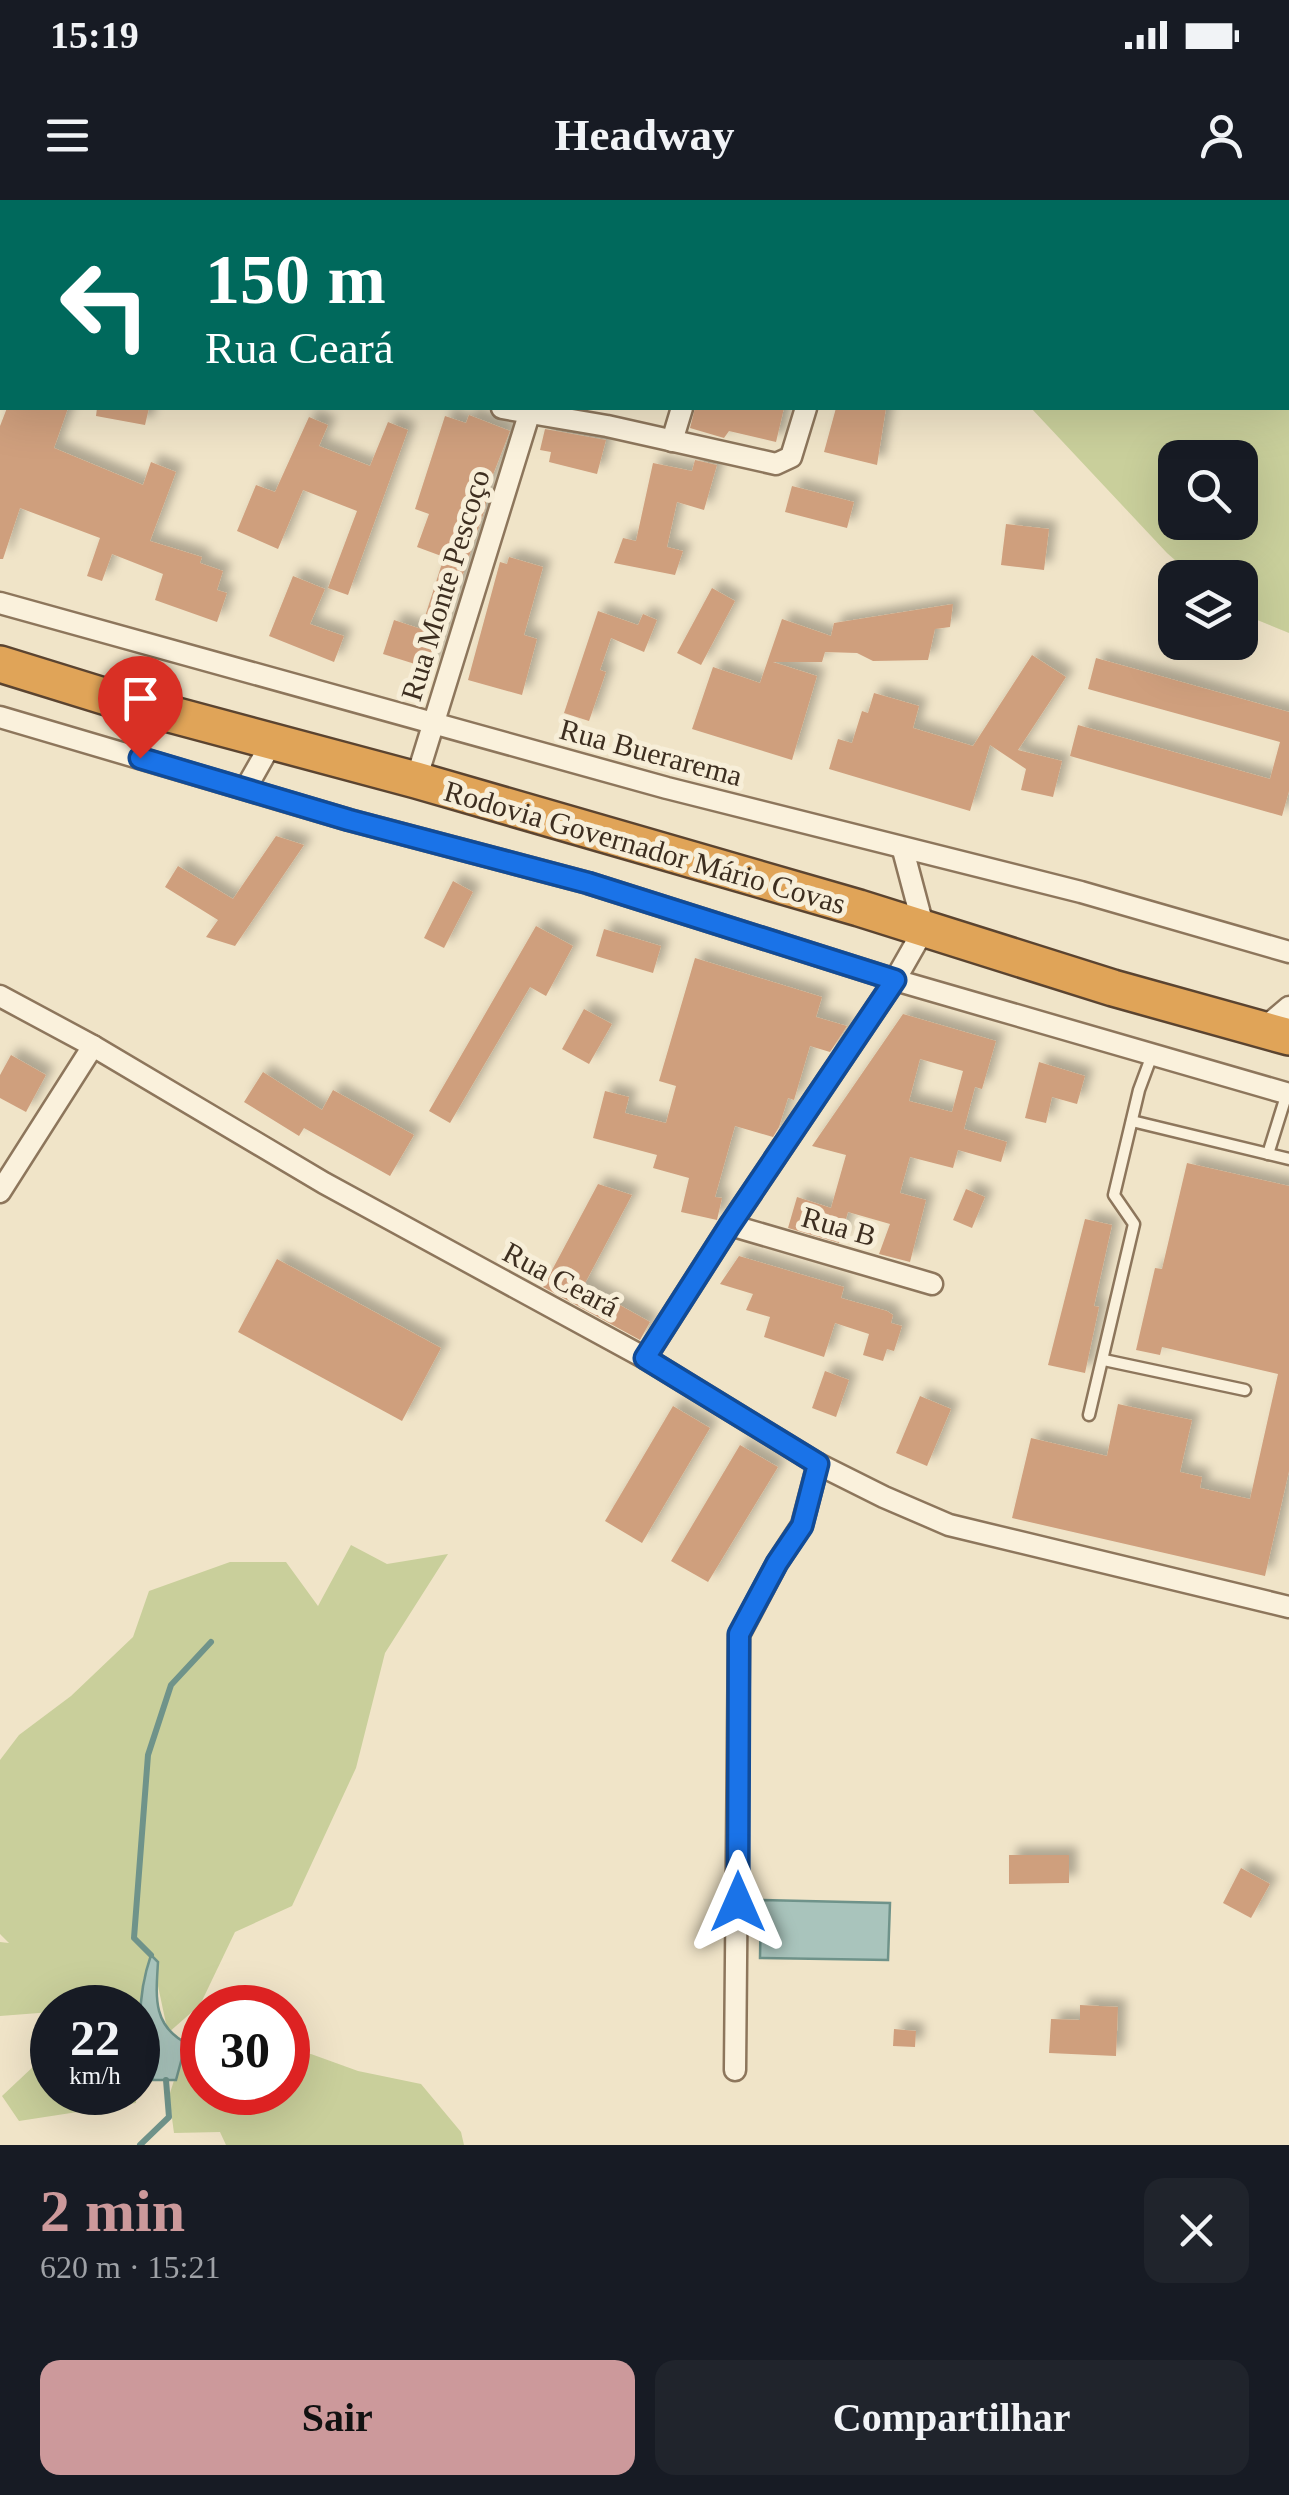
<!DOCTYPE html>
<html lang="pt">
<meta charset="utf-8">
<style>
:root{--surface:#171b24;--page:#20242c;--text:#f1f3f6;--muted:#9ea1a6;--accent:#cc999b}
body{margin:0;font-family:"Times New Roman",serif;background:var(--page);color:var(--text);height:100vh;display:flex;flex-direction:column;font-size:38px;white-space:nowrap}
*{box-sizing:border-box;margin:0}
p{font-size:32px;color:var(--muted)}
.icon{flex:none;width:55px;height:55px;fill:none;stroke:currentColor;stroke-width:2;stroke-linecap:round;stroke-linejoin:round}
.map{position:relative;height:1945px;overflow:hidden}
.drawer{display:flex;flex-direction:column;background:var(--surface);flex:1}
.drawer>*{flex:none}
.top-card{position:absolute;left:0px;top:0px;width:1290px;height:210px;box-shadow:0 10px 40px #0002;background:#00695c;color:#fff;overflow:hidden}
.fabs{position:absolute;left:1158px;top:240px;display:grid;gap:20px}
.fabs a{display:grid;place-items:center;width:100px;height:100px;border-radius:20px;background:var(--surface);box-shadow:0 10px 40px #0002;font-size:50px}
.speed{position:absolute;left:30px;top:1785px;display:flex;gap:20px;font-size:50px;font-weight:700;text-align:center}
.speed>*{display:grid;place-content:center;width:130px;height:130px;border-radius:50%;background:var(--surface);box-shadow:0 10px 40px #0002;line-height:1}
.speed small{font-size:25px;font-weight:400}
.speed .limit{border:15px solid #d22;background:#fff;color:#111}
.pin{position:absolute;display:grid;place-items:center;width:85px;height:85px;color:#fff;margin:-102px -42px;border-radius:50% 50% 50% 0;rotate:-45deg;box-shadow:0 0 10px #0007}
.pin .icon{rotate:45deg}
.me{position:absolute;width:110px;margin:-55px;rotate:0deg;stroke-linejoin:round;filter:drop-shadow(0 0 8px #0008)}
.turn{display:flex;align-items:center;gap:35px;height:210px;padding:0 40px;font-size:45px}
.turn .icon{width:130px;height:130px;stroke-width:2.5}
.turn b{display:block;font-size:70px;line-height:85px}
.round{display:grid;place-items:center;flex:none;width:105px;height:105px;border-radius:20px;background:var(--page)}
.headline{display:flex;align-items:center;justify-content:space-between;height:170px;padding:0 40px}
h1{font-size:60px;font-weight:600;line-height:75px;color:var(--accent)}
.action{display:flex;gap:20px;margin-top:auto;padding:20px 40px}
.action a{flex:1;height:115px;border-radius:20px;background:var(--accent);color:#111;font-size:40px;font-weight:600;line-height:115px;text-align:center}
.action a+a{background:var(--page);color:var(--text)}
.status{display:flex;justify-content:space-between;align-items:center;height:70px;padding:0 50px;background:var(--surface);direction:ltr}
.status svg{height:28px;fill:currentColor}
header{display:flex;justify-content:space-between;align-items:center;height:130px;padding:0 40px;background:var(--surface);font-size:45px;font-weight:600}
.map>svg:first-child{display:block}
.green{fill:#c9cf9b;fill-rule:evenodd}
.water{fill:#a9c4bc;stroke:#6f938a;stroke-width:2.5}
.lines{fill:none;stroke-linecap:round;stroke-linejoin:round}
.stream{stroke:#6f938a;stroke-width:6}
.building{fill:#cf9f7d;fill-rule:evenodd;filter:url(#shadow)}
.lane-casing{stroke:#8d765c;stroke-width:15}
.street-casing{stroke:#8d765c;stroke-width:25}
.highway-casing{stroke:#5b4430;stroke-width:40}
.lane{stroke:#faf1dc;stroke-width:10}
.street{stroke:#faf1dc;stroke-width:20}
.highway{stroke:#e0a458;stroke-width:35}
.route-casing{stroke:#114b97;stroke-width:25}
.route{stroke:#1a73e8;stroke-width:18}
.labels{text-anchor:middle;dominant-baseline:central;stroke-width:10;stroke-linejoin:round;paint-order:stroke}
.street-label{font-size:30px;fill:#3d2e20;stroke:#f7eed8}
</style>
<div class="status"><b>15:19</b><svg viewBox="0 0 49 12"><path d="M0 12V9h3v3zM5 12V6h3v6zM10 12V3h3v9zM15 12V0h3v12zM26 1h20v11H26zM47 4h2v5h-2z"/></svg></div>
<header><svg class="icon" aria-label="menu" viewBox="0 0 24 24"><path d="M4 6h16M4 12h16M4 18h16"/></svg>Headway<svg class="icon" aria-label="person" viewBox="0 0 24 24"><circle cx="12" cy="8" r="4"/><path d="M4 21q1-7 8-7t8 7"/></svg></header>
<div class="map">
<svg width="1289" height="1945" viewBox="0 0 1289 1945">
<defs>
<filter id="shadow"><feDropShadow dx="8" dy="-8" stdDeviation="5" flood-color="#0004"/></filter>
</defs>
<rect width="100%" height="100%" fill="#f0e4c8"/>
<g class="green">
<path d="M871,0H1289V433L1240,413V378L1194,377L1167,353L1031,208H1288V2ZM1175,258H1240V322H1175Z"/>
<polygon points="351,1345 387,1364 448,1354 385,1453 356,1568 292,1706 235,1732 200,1805 168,1833 152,1758 143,1780 138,1872 138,1808 52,1808 52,1812 0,1816 0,1742 9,1743 0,1734 0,1560 19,1535 71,1496 133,1437 149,1391 230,1362 286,1362 318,1406"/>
<polygon points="186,1843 202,1845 202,1892 288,1892 288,1853 311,1854 358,1871 421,1884 461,1932 464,1945 226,1945 220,1932 174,1933 169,1896"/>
<polygon points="52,1849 52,1892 136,1893 136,1903 19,1921 2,1896"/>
</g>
<g class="water">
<polygon points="761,1700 890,1703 888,1760 760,1758"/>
<path d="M151,1755L158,1762C156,1796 152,1825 186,1843L176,1880H153C136,1840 137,1796 151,1755Z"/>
</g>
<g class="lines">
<g class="stream">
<polyline points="151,1755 134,1738 148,1555 171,1485 211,1442"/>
<polyline points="140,1945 169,1917 166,1880"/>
</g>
</g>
<g class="building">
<polygon points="7,208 68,208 54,248 143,285 151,262 176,272 150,341 202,357 200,363 223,371 217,390 227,393 217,422 155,400 163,374 112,354 102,381 87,376 100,338 20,308 3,359 0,359 0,226"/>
<polygon points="97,208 149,208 145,225 96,216"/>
<polygon points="695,208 784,208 776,242 729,231 724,238 690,228"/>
<polygon points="836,208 886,208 877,265 824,252"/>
<polygon points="469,215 510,231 489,285 485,309 431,469 383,454 394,420 421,429 444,357 417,347 429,314 415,309 445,216 466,223"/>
<polygon points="309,217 328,225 319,246 370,266 388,222 408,230 348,395 328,388 357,311 303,290 278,349 237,331 256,285 275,292"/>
<polygon points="545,229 606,240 597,274 549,262 551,252 540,250"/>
<polygon points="695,260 717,265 704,310 677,302 667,347 683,351 675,375 614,363 623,338 636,341 653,263 692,271"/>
<polygon points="792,286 854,302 847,328 785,312"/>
<polygon points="1006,324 1049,329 1044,370 1001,365"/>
<polygon points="509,357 543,367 524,435 537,439 522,495 468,480 500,362 507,364"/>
<polygon points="293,376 325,389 310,424 344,436 334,462 269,436"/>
<polygon points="712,388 735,401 701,465 677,453"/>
<polygon points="953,404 950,427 935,429 928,460 873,461 857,453 825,452 822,462 773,462 817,476 792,560 692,529 713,467 760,483 782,419 831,436 834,423"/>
<polygon points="598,411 638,425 643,414 657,420 644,452 611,438 600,470 606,472 589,521 564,513"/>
<polygon points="1032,455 1066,477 1018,550 1062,561 1053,597 1021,590 1026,569 990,545 970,611 829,569 838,539 852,543 862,511 868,513 874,493 919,506 913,528 973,546"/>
<polygon points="1096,458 1289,512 1289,591 1282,616 1070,556 1078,525 1270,579 1280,542 1088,489"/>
<polygon points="276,636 304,645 235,746 206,737 218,720 165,687 178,666 233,699"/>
<polygon points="453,681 473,692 444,748 424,738"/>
<polygon points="536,726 573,746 546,796 530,787 450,923 429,911"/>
<polygon points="604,729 661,746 653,773 596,756"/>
<polygon points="695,758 822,797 816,817 847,826 830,852 810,846 794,900 788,898 779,927 773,937 735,926 715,997 722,998 717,1020 681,1012 689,978 653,968 657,955 593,938 605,891 629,897 625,913 666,923 676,886 659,881"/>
<polygon points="584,809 612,824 589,864 562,849"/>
<path d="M903,814L996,841L982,889L975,887L964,929L1007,942L1001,962L958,950L953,968L910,957L900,993L926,1000L910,1062L879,1054L890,1024L848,1012L839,1043L788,1028L797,997L831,1008L846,955L812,946ZM920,859L963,871L952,912L909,901Z"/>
<polygon points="11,855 46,875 26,912 0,898 0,875"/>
<polygon points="1039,862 1085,876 1077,904 1052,897 1046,923 1025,918"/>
<polygon points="263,872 322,910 333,890 414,935 390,976 304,928 299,936 244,902"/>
<polygon points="1187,963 1289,986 1289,1271 1265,1376 1012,1318 1031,1238 1107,1256 1118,1204 1192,1220 1180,1272 1202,1277 1200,1288 1250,1299 1278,1174 1162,1147 1160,1155 1136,1150 1155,1068 1162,1069"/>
<polygon points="598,984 632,995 584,1085 650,1122 640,1140 543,1087"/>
<polygon points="966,989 985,997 972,1028 953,1020"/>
<polygon points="1085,1019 1112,1025 1094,1106 1099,1107 1085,1173 1048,1165"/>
<polygon points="739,1056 844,1087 841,1098 887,1111 893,1115 891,1123 902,1126 894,1151 887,1149 883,1161 863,1155 869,1134 835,1123 824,1157 764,1137 770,1117 746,1110 753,1094 720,1084"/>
<polygon points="277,1059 441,1148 402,1221 238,1132"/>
<polygon points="825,1171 849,1180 836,1217 812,1208"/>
<polygon points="920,1196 951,1209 927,1266 896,1253"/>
<polygon points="673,1206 710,1228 642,1343 605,1321"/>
<polygon points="740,1245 778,1267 708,1382 671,1361"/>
<polygon points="1009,1655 1069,1655 1069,1683 1009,1684"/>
<polygon points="1241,1668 1270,1684 1251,1718 1223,1703"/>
<polygon points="1080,1805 1118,1807 1116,1856 1049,1853 1051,1819 1080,1820"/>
<polygon points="894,1829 916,1831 915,1847 893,1846"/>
</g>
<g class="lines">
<g class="lane-casing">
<g id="lane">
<polyline points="1132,921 1289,959"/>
<polyline points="1268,954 1287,893"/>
<polyline points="1104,1160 1245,1190"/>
<polyline points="1089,1215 1134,1024 1114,995 1139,890 1152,855"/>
</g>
</g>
<g class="street-casing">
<g id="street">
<polyline points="639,0 648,2"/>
<polyline points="104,2 104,0"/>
<polyline points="253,2 254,0"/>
<polyline points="419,2 420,0"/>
<polyline points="589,2 589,0"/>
<polyline points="735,2 735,0"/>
<polyline points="0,149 2,150"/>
<polyline points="502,208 607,226 776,264 791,257 806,208"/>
<polyline points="672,241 682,208"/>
<polyline points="0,403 667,588 1081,692 1289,752"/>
<polyline points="0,517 349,620 588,683 895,780 1289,894"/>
<polyline points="416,580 531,208"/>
<polyline points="246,588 272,542"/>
<polyline points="0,796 93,846 324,983 645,1158 818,1264 884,1297 949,1325 1289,1407"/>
<polyline points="1263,829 1289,807"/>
<polyline points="0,992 93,846"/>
<polyline points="730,1025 932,1084"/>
<polyline points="645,1158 730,1025 895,780 924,729 903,650"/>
<polyline points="735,1870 739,1435 777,1363 802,1325 818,1264"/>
</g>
</g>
<g class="highway-casing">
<polyline id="highway" points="0,464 110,498 416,580 859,708 1113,788 1289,837"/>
</g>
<use href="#lane" class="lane"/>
<use href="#street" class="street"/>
<use href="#highway" class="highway"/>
</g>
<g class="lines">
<g class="route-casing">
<polyline id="route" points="140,558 349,620 588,683 895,780 730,1025 645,1158 818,1264 802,1326 777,1363 739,1434 738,1702"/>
</g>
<use href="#route" class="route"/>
</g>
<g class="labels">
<g class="street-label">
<text transform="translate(445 385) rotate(-73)">Rua Monte Pescoço</text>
<text transform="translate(651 552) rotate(15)">Rua Buerarema</text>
<text transform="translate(645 647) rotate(16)">Rodovia Governador Mário Covas</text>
<text transform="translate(839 1026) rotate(16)">Rua B</text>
<text transform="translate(561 1079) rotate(28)">Rua Ceará</text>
</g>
</g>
</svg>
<div class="fabs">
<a><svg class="icon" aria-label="search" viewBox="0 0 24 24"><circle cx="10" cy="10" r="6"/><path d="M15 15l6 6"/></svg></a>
<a><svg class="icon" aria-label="layers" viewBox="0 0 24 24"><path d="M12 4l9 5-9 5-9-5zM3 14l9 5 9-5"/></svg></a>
</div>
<div class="speed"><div>22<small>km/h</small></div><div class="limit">30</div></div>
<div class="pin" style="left:140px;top:558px;background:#d93025"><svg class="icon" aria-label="arrive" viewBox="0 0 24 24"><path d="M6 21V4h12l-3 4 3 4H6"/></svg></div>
<svg class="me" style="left:738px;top:1702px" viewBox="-20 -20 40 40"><path d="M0-17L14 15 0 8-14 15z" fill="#1a73e8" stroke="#fff" stroke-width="4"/></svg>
<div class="top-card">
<div class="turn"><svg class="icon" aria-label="left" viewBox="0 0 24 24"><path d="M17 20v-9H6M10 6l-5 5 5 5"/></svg><div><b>150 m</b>Rua Ceará</div></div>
</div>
</div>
<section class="drawer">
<div class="headline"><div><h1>2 min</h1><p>620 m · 15:21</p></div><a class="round"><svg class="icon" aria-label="close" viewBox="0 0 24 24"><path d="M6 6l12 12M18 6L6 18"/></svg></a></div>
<div class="action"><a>Sair</a><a>Compartilhar</a></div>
</section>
